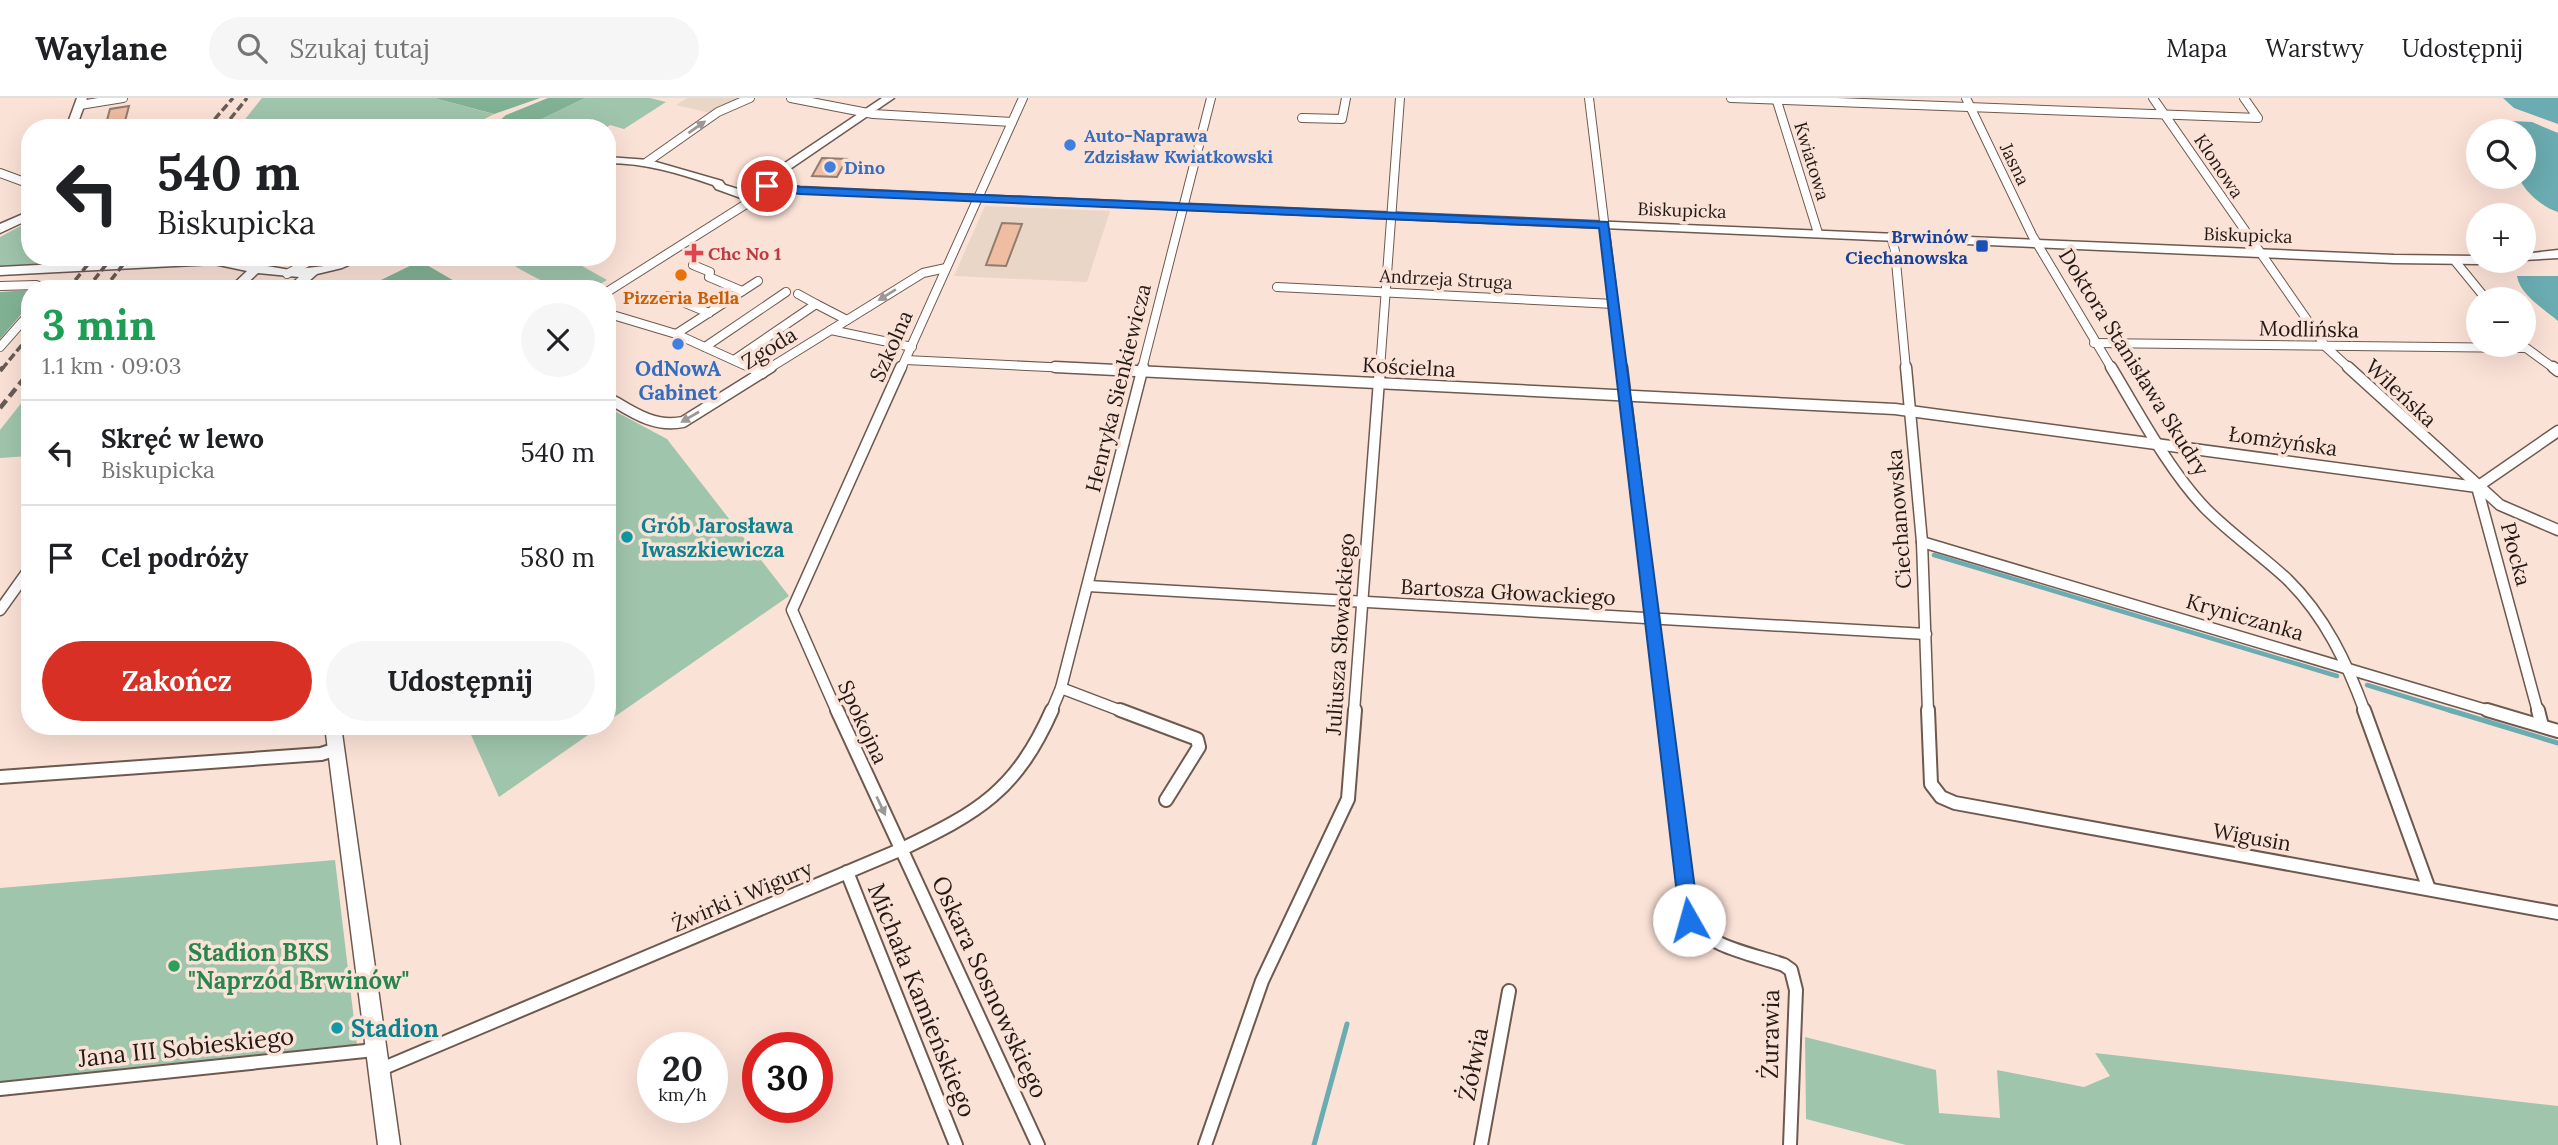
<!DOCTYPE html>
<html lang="pl">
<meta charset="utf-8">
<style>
:root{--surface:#fff;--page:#f6f6f6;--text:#202124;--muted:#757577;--line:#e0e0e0;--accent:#d93025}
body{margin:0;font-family:Lora,serif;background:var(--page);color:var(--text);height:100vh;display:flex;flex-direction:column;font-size:26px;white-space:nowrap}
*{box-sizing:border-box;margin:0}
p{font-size:23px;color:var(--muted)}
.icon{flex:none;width:38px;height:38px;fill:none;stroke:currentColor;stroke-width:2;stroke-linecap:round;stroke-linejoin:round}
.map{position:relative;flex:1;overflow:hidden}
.drawer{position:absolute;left:21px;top:182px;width:595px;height:455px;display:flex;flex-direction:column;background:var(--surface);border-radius:28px;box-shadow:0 7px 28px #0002}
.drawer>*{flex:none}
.guide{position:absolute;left:21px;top:21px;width:595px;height:147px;border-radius:28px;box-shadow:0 7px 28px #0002;background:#fff;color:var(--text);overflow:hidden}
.tools{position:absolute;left:2466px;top:21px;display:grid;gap:14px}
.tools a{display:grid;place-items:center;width:70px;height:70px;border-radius:50%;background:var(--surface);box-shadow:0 7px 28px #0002;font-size:35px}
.speed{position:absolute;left:637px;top:934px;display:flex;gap:14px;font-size:35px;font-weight:700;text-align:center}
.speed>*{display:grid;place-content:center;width:91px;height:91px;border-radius:50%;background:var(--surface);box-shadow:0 7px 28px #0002;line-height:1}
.speed small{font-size:18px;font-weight:400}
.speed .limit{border:10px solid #d22;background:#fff;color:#111}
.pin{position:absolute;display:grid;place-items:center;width:60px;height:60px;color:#fff;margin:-30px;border:4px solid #fff;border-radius:50%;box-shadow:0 2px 7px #0007}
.me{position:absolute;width:77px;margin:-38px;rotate:353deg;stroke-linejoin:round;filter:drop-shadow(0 0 5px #0008)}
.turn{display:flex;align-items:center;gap:24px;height:147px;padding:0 21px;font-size:32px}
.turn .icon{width:91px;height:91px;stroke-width:2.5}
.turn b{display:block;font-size:49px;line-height:60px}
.round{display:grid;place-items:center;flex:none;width:74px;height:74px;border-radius:37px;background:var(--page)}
.head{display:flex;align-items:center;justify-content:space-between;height:119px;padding:0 21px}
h1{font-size:42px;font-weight:800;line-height:52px;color:#1e9e55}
.primary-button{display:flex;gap:14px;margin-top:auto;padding:14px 21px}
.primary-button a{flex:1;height:80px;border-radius:42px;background:var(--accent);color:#fff;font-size:28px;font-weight:800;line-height:80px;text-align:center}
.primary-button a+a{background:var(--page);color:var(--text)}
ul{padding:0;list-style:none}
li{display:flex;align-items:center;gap:21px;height:105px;padding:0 21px;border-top:2px solid var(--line)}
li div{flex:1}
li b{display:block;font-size:26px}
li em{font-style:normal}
header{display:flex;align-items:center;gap:42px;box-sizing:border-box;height:98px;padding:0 35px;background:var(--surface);border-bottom:2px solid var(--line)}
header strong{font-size:33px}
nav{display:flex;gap:38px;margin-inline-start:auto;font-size:24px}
.search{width:490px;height:63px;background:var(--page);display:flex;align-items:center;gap:18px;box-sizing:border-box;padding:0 24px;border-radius:38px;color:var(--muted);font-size:26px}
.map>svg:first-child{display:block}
.education{fill:#e9d6c6}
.green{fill:#a0c5ad}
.forest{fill:#82b294}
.water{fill:#6aacb1}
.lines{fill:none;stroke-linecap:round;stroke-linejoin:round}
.stream-far1{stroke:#6aacb1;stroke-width:4.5}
.stream{stroke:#6aacb1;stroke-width:5}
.building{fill:#eebda2;stroke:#917c70;stroke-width:2}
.street-far2-casing{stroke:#6e594f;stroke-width:10}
.street-far1-casing{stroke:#6e594f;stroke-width:13}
.street-casing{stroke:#6e594f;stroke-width:16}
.secondary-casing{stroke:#6e594f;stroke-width:3}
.street-far2{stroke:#fff;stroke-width:8}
.street-far1{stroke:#fff;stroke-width:10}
.street{stroke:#fff;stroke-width:12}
.secondary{fill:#fff;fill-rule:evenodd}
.rail-far1{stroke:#6a5b55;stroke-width:3.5;stroke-dasharray:8 3.5;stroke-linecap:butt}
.rail{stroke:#6a5b55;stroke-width:4.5;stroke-dasharray:10 5;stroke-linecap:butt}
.oneway{fill:#9c9896}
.route{fill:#1a73e8;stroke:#114b97;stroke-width:2}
.shop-dot{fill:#3f7fe0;stroke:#fbe2d7;stroke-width:2.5}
.transit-dot{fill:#1a4fb4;stroke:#fbe2d7;stroke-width:2.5}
.health-dot{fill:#e0444e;stroke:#fbe2d7;stroke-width:2.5}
.food-dot{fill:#e8710a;stroke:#fbe2d7;stroke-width:2.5}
.culture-dot{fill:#0f9aa8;stroke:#fbe2d7;stroke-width:2.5}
.leisure-dot{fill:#2e9e5b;stroke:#fbe2d7;stroke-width:2.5}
.labels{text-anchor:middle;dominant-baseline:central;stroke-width:7;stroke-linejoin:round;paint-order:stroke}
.far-shop-label{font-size:18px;font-weight:bold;fill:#366cbe;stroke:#fbe2d7;text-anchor:start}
.far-street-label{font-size:18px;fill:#231a16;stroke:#fbe2d7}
.far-transit-label{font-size:18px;font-weight:bold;fill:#164399;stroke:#fbe2d7;text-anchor:end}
.far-health-label{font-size:18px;font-weight:bold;fill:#be3a42;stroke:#fbe2d7;text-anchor:start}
.far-food-label{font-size:18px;font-weight:bold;fill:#c56008;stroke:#fbe2d7}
.street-label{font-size:21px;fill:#231a16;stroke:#fbe2d7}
.shop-label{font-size:21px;font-weight:bold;fill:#366cbe;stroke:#fbe2d7}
.culture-label{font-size:21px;font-weight:bold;fill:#0d838f;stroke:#fbe2d7;text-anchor:start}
.near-leisure-label{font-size:24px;font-weight:bold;fill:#27864d;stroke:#fbe2d7;text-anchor:start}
.near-street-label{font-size:24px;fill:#231a16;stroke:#fbe2d7}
.near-culture-label{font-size:24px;font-weight:bold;fill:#0d838f;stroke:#fbe2d7;text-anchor:start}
</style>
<header>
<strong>Waylane</strong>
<div class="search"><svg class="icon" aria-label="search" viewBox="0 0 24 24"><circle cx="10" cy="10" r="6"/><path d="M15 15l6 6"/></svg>Szukaj tutaj</div>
<nav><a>Mapa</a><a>Warstwy</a><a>Udostępnij</a></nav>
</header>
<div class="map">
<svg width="2558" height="1047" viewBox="0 0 2558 1047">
<rect width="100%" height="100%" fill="#fbe2d7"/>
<g class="education">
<polygon points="687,0 736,0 710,15 676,7"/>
<polygon points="985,108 1110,113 1087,184 954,178"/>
</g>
<g class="green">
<polygon points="262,0 434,0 493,16 498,14 467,30 238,30"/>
<polygon points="585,0 650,0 666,4 624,31 610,27 606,30 523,30"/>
<polygon points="30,123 30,159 86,159 81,165 0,170 0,139"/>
<path d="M507,159H566L607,182C571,204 544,184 511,166L513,162Z"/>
<polygon points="30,294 30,358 0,360 0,332"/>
<polygon points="607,309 667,341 789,498 607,624"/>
<polygon points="467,628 601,628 499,699"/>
<polygon points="335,762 357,947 0,985 0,790"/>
<polygon points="1805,939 1936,972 1939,1015 2000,1020 1997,972 2084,989 2110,978 2095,955 2558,1008 2558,1047 1906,1047 1806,1021"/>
</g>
<g class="forest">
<polygon points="434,0 540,0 494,16"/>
<polygon points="548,0 585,0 523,30 498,24 506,17"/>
<polygon points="420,163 468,191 395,191 381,182"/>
<polygon points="29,192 25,199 30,199 30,206 0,241 0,194"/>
</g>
<g class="water">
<polygon points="2503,0 2558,0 2558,26 2514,10"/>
<path d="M2512,23L2532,24L2558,35V114C2544,110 2523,93 2519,79H2524V67L2530,65L2524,59V33L2493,32L2498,27Z"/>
<path d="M2517,178H2558V223C2544,211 2520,197 2517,178Z"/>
</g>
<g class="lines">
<g class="stream-far1">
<polyline points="1934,457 2337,578"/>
<polyline points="2367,587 2455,614"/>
</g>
<g class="stream">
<polyline points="2449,612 2558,645"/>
<polyline points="1314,1047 1347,926"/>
</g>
</g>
<g class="building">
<polygon points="129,8 125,23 106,26 110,11"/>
<polygon points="822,60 847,61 837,79 812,78"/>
<polygon points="1002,125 1022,126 1006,168 986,167"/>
</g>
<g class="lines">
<g class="street-far2-casing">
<g id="street-far2">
<polyline points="791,0 873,16 1012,24"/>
<polyline points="1589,0 1622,271"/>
<polyline points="1731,0 2258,20 2244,0"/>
<polyline points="1776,0 1818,135"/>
<polyline points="1966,0 2032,137 2112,271"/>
<polyline points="2153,0 2326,249 2350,271"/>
<polyline points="80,7 123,0"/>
<polyline points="1302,20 1342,21 1346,0"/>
<polyline points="484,28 487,30"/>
<polyline points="647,64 718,14 750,0"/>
<polyline points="0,75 30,86"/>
<polyline points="1891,138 1895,153 1906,271"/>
<polyline points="2455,163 2486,201"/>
<polyline points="693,167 710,174 709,179 742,193"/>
<polyline points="287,176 317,159"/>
<polyline points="0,188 36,187 46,191"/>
<polyline points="1277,189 1614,206"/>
<polyline points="607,194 754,101"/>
<polyline points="798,196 816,206"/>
<polyline points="668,198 709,215"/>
<polyline points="616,218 676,236 753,271"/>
<polyline points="831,232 912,249"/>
<polyline points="676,236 758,183"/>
<polyline points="2094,245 2524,250"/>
<polyline points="2522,247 2555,271"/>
<polyline points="0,249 30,215"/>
<polyline points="705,249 786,194"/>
<polyline points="734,262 816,206 847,222"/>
<polyline points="906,262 1090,271"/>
<polyline points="768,271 923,175 946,170"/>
<polyline points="901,271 1023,0"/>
<polyline points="1142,271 1211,0"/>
<polyline points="1380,271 1400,0"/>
</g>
</g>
<g class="street-far1-casing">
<g id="street-far1">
<polyline points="750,269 762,275"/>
<polyline points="1055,269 1895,311 2477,389"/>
<polyline points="1622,269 1664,614"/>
<polyline points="1906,269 1922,444 1928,614"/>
<path d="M2111,269C2138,314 2170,374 2206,411C2231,436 2261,457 2287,481C2325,518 2347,565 2365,614"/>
<polyline points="2348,269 2500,407 2558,432"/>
<polyline points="2553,269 2558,273"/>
<path d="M607,299C631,313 653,330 683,324L771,269"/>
<polyline points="2477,389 2538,614"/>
<polyline points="2477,389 2558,333"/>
<polyline points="1922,444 2493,614"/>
<polyline points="1088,488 1926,536"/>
<polyline points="0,512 30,470"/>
<polyline points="1061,590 1124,614"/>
<polyline points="837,614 792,512 901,269"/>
<polyline points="1051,614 1061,590 1143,269"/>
<polyline points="1354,614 1380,269"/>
</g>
</g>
<g class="street-casing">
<g id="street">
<polyline points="837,612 1038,1047"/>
<polyline points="1120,612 1197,641 1199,649 1166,702"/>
<path d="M1663,612L1689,822C1710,850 1753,856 1784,867L1791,872L1796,892L1790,1047"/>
<polyline points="1928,612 1931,686 1941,699 1955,705 2558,815"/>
<polyline points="2364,612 2429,791"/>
<polyline points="2487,612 2558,633"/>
<polyline points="2538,612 2542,628"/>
<polyline points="0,679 321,656 337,651"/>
<polyline points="847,774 956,1047"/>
<path d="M379,972L902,751C979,714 1016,693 1052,612"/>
<polyline points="0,991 365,953 376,948"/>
<polyline points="1205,1047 1262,883 1348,701 1355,612"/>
<polyline points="1481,1047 1509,893"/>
</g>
</g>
<g class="secondary-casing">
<g id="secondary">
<polygon points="77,0 87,0 76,30 66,30"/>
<path d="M882,0H894L771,84L800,89L997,98L2394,157L2478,158V163H2484L2478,166L2394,165L790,94L788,96L752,104L716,91L713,87C678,75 645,65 607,65V59L649,62L722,83L725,87L738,91L742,87L758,83ZM758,89L777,92L753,97L747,95Z"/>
<polygon points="30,113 30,121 0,135 0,126"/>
<polygon points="2558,152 2558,160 2524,162 2524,156"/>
<polygon points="190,159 221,160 290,172 324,168 350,159 367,159 342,170 317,176 300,191 286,191 299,179 258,175 241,191 228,191 247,173 214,166 0,177 0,169"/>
<polygon points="325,628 341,628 400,1047 378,1047"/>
</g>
</g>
<use href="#street-far2" class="street-far2"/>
<use href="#street-far1" class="street-far1"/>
<use href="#street" class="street"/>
<use href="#secondary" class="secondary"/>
<g class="rail-far1">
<polyline points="207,30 233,0"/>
<polyline points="223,30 247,0"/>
<polyline points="68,191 94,159"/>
<polyline points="87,191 112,159"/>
<polyline points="104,191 129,159"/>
<polyline points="2,271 30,237"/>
</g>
<g class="rail">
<polyline points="0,273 3,269"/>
<polyline points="0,310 30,273"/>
</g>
</g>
<defs><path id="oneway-solid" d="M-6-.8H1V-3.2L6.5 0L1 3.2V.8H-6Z" transform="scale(1.75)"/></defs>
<g class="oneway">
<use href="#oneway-solid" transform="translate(697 29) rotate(-35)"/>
<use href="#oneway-solid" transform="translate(887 197) rotate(148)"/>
<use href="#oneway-solid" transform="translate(690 319) rotate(150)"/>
<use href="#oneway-solid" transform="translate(881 708) rotate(65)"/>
</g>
<polygon class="route" points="767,85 800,89 1608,124 1699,822 1696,827 1689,830 1683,827 1680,822 1599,130 800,96 763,91 762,88"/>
<g class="shop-dot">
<circle cx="1070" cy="47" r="7"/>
<circle cx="830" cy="69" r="7"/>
<circle cx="678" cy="246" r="7"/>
</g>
<rect class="transit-dot" x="1975" y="141" width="14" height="14" rx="3.5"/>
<path class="health-dot" d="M690.5 144.5h7v7h7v7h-7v7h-7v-7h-7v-7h7z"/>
<circle class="food-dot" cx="681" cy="177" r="7"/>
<g class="culture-dot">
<circle cx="627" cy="439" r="7"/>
<circle cx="337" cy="930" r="7"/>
</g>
<circle class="leisure-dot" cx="174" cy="868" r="7"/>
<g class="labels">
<g class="far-shop-label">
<text x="1084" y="37">Auto-Naprawa<tspan x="1084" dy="21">Zdzisław Kwiatkowski</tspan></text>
<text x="844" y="69">Dino</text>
</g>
<g class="far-street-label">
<text transform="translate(1812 63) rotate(73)">Kwiatowa</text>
<text transform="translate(2015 66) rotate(64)">Jasna</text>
<text transform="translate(2219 68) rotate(56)">Klonowa</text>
<text transform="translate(1682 112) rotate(2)">Biskupicka</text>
<text transform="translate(2248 137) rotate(2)">Biskupicka</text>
<text transform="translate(1446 181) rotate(3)">Andrzeja Struga</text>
</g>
<g class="far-transit-label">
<text x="1968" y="138">Brwinów<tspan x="1968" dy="21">Ciechanowska</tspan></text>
</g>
<g class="far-health-label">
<text x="708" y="155">Chc No 1</text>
</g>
<g class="far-food-label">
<text x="681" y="199">Pizzeria Bella</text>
</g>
<g class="street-label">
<text transform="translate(2309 231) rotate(1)">Modlińska</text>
<text transform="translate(891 248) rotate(-66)">Szkolna</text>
<text transform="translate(769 250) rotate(-32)">Zgoda</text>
<text transform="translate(2134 264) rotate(58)">Doktora Stanisława Skudry</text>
<text transform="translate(1409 269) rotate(3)">Kościelna</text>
<text transform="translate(1118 290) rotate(-76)">Henryka Sienkiewicza</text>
<text transform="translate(2401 295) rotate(43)">Wileńska</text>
<text transform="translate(2283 343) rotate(8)">Łomżyńska</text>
<text transform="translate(1899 421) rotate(-94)">Ciechanowska</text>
<text transform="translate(2516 456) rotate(75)">Płocka</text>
<text transform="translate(1508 494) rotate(3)">Bartosza Głowackiego</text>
<text transform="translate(2245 519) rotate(16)">Kryniczanka</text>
<text transform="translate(1340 536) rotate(-86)">Juliusza Słowackiego</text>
<text transform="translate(863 624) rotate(65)">Spokojna</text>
<text transform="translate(2252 739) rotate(10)">Wigusin</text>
<text transform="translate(742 798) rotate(-23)">Żwirki i Wigury</text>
</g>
<g class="shop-label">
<text x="678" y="270">OdNowA<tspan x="678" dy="24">Gabinet</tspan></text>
</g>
<g class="culture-label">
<text x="641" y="427">Grób Jarosława<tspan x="641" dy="24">Iwaszkiewicza</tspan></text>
</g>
<g class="near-leisure-label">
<text x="188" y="854">Stadion BKS<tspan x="188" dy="28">"Naprzód Brwinów"</tspan></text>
</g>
<g class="near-street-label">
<text transform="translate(990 889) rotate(65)">Oskara Sosnowskiego</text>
<text transform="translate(922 902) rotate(68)">Michała Kamieńskiego</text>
<text transform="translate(1770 936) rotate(-89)">Żurawia</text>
<text transform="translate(186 949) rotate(-6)">Jana III Sobieskiego</text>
<text transform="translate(1473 966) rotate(-79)">Żółwia</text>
</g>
<g class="near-culture-label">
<text x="351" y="930">Stadion</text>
</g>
</g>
</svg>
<div class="tools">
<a><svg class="icon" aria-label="search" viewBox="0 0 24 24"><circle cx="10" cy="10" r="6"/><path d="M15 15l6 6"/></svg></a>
<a>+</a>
<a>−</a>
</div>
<div class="speed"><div>20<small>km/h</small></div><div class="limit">30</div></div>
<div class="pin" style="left:767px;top:88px;background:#d93025"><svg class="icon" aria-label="arrive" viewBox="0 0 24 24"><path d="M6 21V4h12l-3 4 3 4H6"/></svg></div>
<svg class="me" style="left:1689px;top:822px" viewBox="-20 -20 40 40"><circle r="19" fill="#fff"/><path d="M0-13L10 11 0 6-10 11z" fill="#1a73e8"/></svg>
<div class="guide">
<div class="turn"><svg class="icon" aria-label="left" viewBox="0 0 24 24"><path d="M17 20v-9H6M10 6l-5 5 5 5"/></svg><div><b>540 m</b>Biskupicka</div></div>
</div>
<section class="drawer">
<div class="head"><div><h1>3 min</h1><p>1.1 km · 09:03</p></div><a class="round"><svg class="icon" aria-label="close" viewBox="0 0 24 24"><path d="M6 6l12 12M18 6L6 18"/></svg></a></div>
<ul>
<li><svg class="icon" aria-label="left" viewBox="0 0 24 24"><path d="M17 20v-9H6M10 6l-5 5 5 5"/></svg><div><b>Skręć w lewo</b><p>Biskupicka</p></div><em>540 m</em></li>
<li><svg class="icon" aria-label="arrive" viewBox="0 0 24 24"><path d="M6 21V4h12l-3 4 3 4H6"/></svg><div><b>Cel podróży</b></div><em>580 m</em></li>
</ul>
<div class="primary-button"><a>Zakończ</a><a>Udostępnij</a></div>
</section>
</div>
